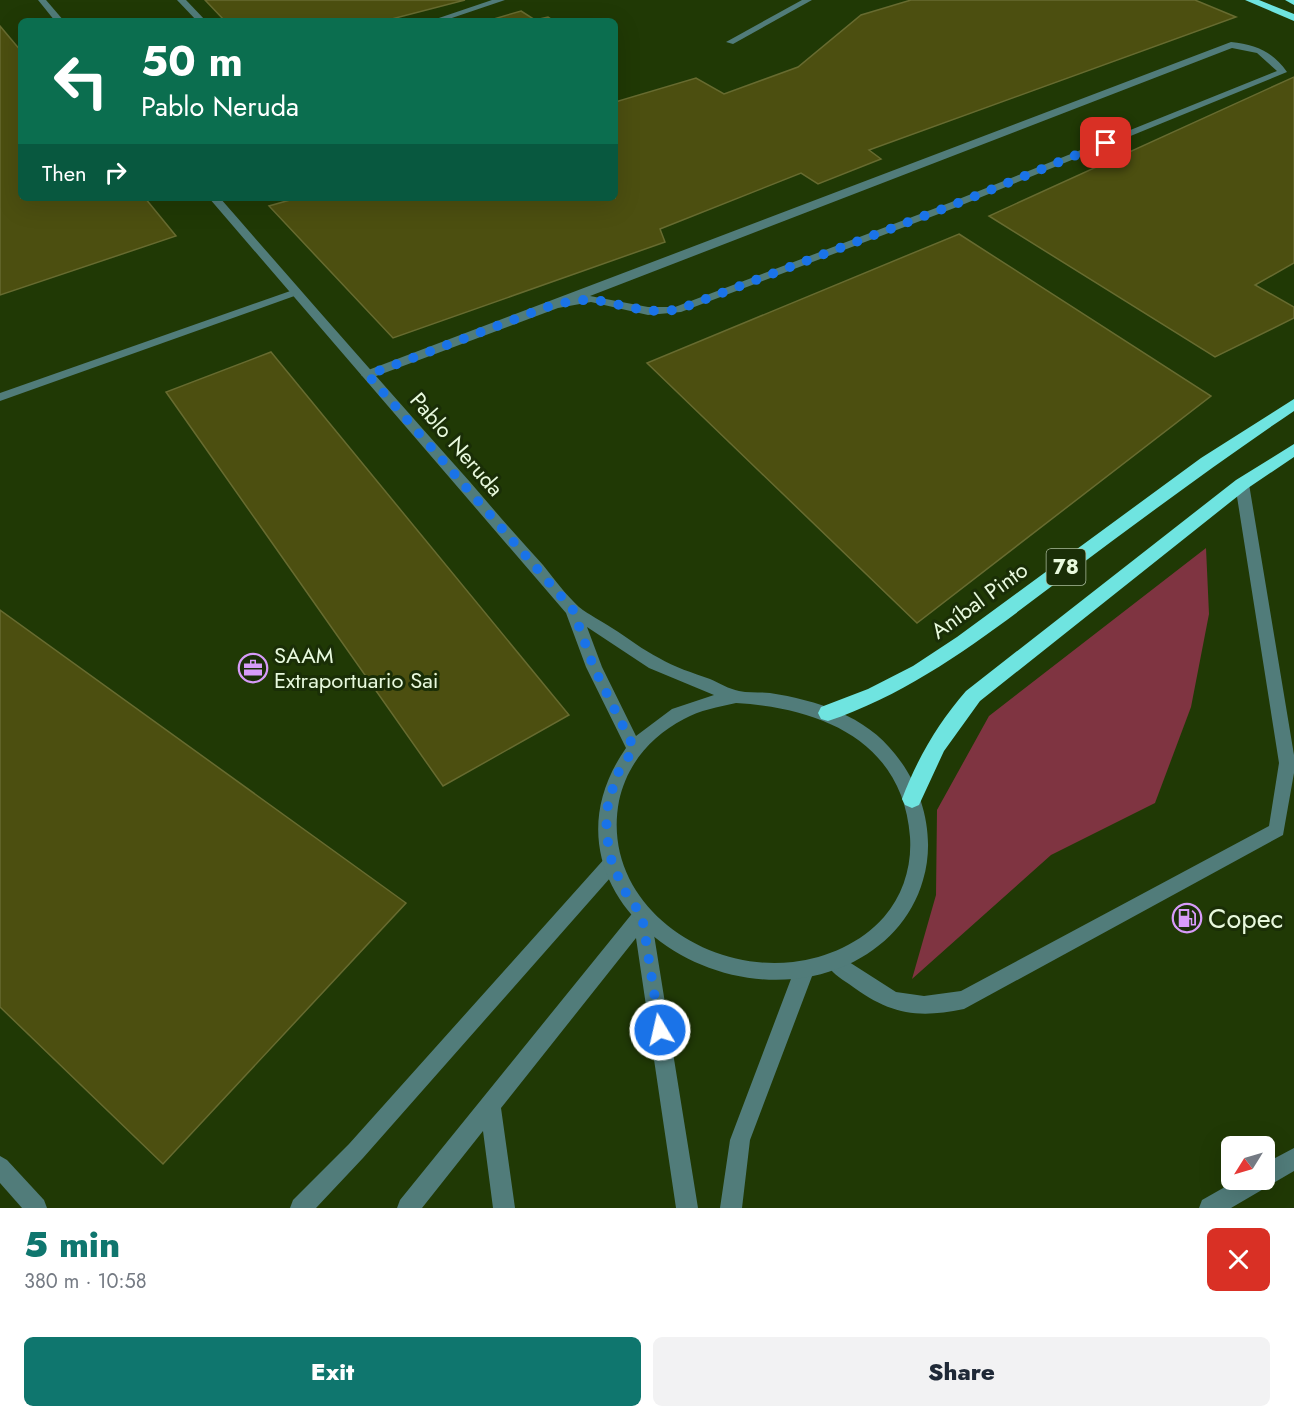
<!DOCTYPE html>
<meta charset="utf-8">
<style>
:root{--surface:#fff;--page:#f2f2f3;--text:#1f2937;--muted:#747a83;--accent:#0f766e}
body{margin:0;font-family:Jost,sans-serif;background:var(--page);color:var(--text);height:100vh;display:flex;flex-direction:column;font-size:22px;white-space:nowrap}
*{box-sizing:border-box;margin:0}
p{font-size:20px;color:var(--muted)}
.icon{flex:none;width:33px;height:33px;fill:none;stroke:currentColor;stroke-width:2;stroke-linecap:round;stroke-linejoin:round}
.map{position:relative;height:1208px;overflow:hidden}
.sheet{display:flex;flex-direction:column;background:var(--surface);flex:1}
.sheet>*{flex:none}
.hud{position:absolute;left:18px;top:18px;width:600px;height:183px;border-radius:9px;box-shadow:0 6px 24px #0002;background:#0b6e4f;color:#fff;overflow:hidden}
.needle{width:39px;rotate:233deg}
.controls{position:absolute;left:1221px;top:1136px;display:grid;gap:12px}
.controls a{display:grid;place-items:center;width:54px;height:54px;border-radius:9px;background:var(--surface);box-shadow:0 6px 24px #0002;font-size:30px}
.pin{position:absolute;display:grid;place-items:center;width:51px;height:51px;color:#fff;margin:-26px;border-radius:12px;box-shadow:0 3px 9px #0006}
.me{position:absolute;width:66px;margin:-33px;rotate:351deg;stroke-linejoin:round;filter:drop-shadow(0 0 4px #0008)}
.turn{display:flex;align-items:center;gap:21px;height:126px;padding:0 24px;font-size:27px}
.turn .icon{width:78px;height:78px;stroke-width:2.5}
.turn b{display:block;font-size:42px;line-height:51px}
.then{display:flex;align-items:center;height:57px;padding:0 24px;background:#0003;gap:12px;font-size:22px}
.round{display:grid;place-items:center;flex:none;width:63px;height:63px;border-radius:9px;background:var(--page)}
.head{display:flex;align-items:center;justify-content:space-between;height:102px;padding:0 24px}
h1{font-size:36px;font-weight:800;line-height:45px;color:var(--accent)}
.action{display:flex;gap:12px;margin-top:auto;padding:12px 24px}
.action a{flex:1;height:69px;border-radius:9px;background:var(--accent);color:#fff;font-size:24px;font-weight:800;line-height:69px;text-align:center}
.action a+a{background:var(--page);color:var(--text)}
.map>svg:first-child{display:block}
.green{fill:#7f3441}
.building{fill:#4c4f10;stroke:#676b30;stroke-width:1.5}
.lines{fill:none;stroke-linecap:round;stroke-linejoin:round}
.lane{fill:#517c7a;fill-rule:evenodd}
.street{fill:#517c7a;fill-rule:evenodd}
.highway{fill:#6fe4e0;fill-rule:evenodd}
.route{stroke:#1a73e8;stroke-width:10;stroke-dasharray:0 18}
.labels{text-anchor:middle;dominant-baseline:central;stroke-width:6;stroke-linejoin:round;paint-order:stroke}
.shield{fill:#1a2e07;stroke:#aabc9d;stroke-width:1.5}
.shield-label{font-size:21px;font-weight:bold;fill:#e8f9dd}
.street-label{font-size:22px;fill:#e8f9dd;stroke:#1a2e07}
.poi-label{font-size:22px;fill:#e8f9dd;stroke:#1a2e07;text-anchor:start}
.near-poi-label{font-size:27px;fill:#e8f9dd;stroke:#1a2e07;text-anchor:start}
</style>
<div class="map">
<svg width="1294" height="1208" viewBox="0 0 1294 1208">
<rect width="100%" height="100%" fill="#203905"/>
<polygon class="green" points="1206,548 1209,614 1191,707 1155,803 1051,855 912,979 936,895 937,810 989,716"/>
<g class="building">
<polygon points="205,0 465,0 384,21 225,21"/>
<polygon points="911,0 1195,0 1236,17 869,150 881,159 818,184 801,173 660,229 665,242 393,338 269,206 297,198 615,198 615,102 696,78 724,94 798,67 861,15"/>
<polygon points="521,11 535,20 548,17 554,21 487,21"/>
<polygon points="0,26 21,51 21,198 145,198 176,236 0,295"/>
<polygon points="1294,77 1294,263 1255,285 1294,307 1294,318 1215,357 989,216"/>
<polygon points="959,234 1211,396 917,623 647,363"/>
<polygon points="271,352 569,715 443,786 166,392"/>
<polygon points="0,610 406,903 163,1164 0,1007"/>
</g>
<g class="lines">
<g class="lane">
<polygon points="177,0 186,0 206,21 197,21"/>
<polygon points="492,0 505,0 443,21 430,21"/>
<polygon points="802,0 812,0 733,44 726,42"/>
<path d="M1231,42C1256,45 1272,51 1287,72L957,207L681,312L648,315L591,302L558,308L371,378L367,379L361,375L363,372ZM1232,48L1257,53L1277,71L949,203L675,307H648L590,296Z"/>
<polygon points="296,289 300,290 300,294 0,401 0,393"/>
<path d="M1242,479L1249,484L1294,755V773L1283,835L964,1009C916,1019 889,1014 849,984C840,978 830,972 826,962L828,956L835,953L896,992L924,996L961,991L1269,826L1279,763L1235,484Z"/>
<polygon points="612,855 618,857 621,863 618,869 363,1158 316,1208 290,1208 293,1200 349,1144 606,857"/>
<polygon points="642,907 649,910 651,916 698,1208 676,1208 636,938 501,1108 515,1208 493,1208 483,1131 422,1208 397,1208 400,1200 635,910"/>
<polygon points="804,962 811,965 814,971 750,1140 742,1208 720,1208 730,1140 794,971 797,965"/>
<polygon points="0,1156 7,1160 44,1200 47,1208 22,1208 0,1183"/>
</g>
<g class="street">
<polygon points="38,0 46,0 64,21 55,21"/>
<path d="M209,198H220C303,293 386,388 470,482C494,510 518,538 543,565C554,579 566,595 579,607C589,615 602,621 612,628C628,638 643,650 659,658C674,667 693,673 710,679C719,683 729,689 739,691C749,693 760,692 770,693C816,700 866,716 895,754C923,788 936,837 923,880C912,919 884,948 847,965C710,1026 528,888 626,748L586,667L566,613ZM587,627L649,668L714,695L672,709L636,736L602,667ZM736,703C821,708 903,741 910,837C912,866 903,895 884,917C861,943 827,958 793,962C701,973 600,900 619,801C627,764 651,736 684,719C700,710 718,707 736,703Z"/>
<polygon points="1294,1148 1294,1171 1231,1208 1199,1208 1202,1200 1239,1179 1264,1179 1264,1164"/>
</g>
<g class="highway">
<polygon points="1245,0 1259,0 1294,14 1294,21"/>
<polygon points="1285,0 1294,0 1294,5"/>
<path d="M1294,399V411C1217,463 1143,518 1068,574C992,631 919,690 828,721L821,719L818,713L821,707L868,689L913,666L957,637L1201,458Z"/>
<path d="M1294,444V457L1248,488L980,701L944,751L919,805L912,808L905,805L902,799C917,759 938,723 966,691L1236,480Z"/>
</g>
</g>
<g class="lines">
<polyline class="route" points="660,1030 642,916 624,890 612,863 606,832 608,802 618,773 634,748 594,668 573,610 368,375 555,304 591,299 648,311 677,310 953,205 1106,143"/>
</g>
<defs>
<g id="office-ring" transform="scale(1.5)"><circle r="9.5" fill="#1a2e07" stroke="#d79bf9" stroke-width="1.5"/><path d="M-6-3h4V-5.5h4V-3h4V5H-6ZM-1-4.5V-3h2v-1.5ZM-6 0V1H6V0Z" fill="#d79bf9"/></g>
<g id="fuel-ring" transform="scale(1.5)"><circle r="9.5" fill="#1a2e07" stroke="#d79bf9" stroke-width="1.5"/><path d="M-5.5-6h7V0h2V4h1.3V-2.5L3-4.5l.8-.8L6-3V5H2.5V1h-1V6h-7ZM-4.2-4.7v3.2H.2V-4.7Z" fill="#d79bf9"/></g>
</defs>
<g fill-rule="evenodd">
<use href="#office-ring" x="253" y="668"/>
<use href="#fuel-ring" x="1187" y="918"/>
</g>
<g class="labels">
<rect class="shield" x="1046.5" y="549" width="39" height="36" rx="4.5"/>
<g class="shield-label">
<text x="1066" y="567">78</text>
</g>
<g class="street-label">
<text transform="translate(457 444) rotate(49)">Pablo Neruda</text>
<text transform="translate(979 600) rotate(-36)">Aníbal Pinto</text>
</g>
<g class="poi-label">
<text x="274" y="655">SAAM<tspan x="274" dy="25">Extraportuario Sai</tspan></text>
</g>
<g class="near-poi-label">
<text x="1208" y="918">Copec</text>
</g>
</g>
</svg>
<div class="controls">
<a><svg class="needle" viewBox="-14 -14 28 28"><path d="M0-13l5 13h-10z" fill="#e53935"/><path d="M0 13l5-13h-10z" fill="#747a83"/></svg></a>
</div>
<div class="pin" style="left:1106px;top:143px;background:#d93025"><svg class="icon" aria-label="arrive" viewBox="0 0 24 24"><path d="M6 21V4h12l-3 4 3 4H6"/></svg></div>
<svg class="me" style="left:660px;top:1030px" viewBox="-20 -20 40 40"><circle r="17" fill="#1a73e8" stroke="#fff" stroke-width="3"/><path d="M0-11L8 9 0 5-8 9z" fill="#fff"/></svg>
<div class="hud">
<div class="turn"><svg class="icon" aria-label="left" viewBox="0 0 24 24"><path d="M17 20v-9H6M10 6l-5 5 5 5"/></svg><div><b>50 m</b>Pablo Neruda</div></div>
<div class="then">Then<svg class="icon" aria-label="right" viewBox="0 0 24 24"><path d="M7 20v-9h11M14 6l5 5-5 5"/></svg></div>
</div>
</div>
<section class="sheet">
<div class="head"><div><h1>5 min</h1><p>380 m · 10:58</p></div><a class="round" style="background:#d93025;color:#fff"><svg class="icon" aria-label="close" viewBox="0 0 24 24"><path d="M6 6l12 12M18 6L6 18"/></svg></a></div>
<div class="action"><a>Exit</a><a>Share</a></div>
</section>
